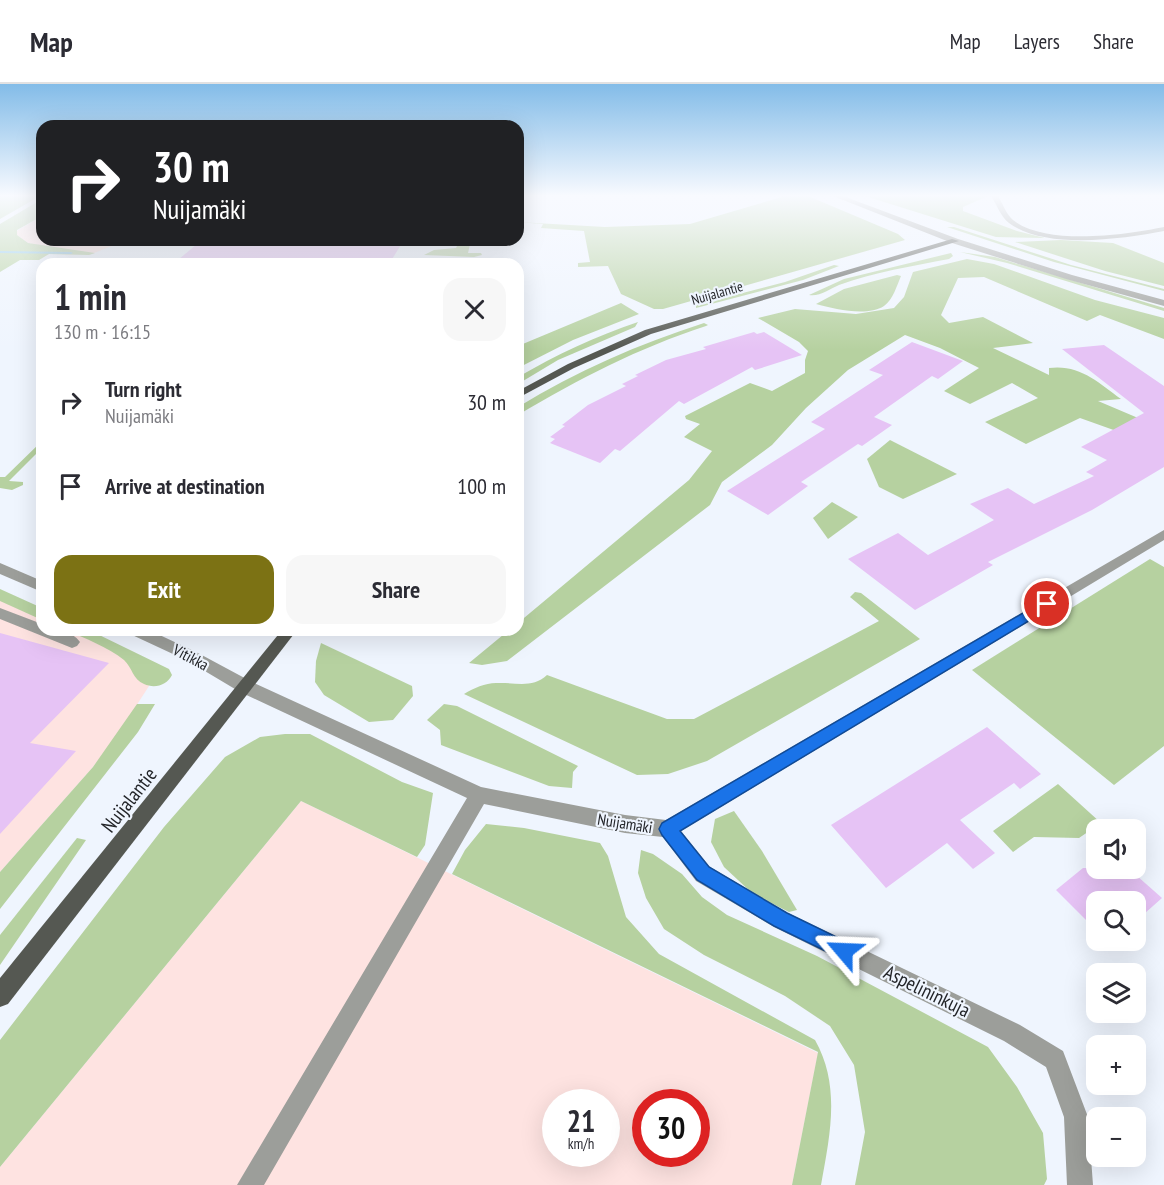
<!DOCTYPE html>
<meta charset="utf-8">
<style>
:root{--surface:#fff;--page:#f7f7f7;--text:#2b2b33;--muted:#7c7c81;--line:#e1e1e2;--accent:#7c7214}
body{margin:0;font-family:"PT Sans Narrow",sans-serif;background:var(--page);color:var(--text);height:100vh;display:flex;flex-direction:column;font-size:22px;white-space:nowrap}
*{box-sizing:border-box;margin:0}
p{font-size:20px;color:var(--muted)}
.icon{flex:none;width:33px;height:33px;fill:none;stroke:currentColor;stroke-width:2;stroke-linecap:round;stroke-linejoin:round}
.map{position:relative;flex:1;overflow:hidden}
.side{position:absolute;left:36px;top:174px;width:488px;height:378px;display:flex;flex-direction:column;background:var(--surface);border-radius:18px;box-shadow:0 6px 24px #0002}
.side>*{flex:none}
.guide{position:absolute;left:36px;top:36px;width:488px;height:126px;border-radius:18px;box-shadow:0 6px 24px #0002;background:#202124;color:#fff;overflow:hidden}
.buttons{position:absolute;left:1086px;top:735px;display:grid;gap:12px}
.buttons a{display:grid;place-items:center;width:60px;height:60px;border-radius:12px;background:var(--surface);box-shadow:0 6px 24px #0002;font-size:30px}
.speed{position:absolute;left:542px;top:1005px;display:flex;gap:12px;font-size:30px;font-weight:700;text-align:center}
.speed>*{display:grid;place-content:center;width:78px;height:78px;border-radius:50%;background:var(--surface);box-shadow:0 6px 24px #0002;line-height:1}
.speed small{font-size:15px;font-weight:400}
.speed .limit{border:9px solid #d22;background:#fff;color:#111}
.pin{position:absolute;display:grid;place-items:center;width:51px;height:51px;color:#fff;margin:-26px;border:3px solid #fff;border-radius:50%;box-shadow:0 2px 6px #0007}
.me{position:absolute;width:66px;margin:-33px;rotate:296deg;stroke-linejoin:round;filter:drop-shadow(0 0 4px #0008)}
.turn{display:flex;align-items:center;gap:21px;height:126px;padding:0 18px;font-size:27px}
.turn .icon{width:78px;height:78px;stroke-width:2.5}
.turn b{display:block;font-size:42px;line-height:51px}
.round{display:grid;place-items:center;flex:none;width:63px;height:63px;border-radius:18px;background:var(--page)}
.summary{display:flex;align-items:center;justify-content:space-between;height:102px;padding:0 18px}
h1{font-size:36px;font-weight:800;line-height:45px}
.action{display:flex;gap:12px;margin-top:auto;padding:12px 18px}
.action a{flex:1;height:69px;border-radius:18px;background:var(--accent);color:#fff;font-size:24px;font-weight:800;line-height:69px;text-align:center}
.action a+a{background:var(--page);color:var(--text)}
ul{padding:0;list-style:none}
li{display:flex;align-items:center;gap:18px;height:84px;padding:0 18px}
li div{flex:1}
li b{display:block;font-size:22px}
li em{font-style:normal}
header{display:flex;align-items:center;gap:36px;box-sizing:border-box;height:84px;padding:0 30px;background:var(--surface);border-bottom:2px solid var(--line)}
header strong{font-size:28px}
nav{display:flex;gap:33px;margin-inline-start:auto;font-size:21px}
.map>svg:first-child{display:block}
.industrial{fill:#fee3e1;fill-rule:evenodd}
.green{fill:#b6d1a0}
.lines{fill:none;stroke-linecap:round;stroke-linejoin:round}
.stream{fill:#8cc8e8;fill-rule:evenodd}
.building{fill:#e6c3f5}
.minor{fill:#9c9e9a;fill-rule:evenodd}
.major{fill:#555852;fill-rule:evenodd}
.route{fill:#1a73e8;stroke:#114b97;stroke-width:1.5}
.labels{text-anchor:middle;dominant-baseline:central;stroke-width:4.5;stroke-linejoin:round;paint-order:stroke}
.far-street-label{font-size:14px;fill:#232529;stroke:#eff5fe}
.street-label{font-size:16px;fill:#232529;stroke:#eff5fe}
.near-street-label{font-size:20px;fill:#232529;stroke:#eff5fe}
</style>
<header>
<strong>Map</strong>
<nav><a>Map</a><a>Layers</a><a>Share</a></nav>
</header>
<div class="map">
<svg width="1164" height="1101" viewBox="0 0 1164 1101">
<rect width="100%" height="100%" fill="#eff5fe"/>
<g class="industrial">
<polygon points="42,132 42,156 127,156 89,171 28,159 17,151 17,147"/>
<polygon points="0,510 42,530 42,546 77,546 147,578 149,602 118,650 93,683 0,788"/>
<path d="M301,717L818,969L792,1101H0V1083ZM555,1018H606V1070H555ZM645,1018H696V1070H645Z"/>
</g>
<g class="green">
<polygon points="0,112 40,112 0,135"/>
<polygon points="785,112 808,112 898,150 905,156 663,225 654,225 621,210 608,182 578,183 578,179 590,178 584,147 541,144 543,140 518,138 605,143 690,140"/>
<polygon points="865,112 988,112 963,123 963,127 1017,147 1045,154 996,153"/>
<polygon points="42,115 42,132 17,146 17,151 28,159 95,169 89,171 49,170 39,176 20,176 0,188 0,140"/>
<polygon points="947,143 954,143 1071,181 1164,205 1164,207 1054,178"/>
<polygon points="460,156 471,156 468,169 481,169 482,171 474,173 424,171 434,166 456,164"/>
<polygon points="1061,156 1113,159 1164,179 1164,202 1105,187 1015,158"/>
<polygon points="960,168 995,173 1164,224 1164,227 1007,179"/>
<path d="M951,169L953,172L949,175C913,182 874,188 839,201C830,205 819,213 809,211L844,195Z"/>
<path d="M967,175L994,180L1095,216L1164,234V255L1100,231L1087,237L984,193L958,194L941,231L949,239L983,233L1033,259L993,264L1049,291V284C1079,280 1098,298 1121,315L1098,317L1164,345V364L1080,334L1026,360L985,338L1038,314L1012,299L970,320L944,307L979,284L940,264L905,251L848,286L806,324L772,361L722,398L710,421L507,577L482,581L469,579L509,546H518V539L689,396L712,367L684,353L700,340L686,335L685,332L750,299L772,307L805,289V276L808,267L799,258L758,234L795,225L856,230L894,224L904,213L913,188Z"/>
<polygon points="834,181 839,182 803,196 696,224 696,221 785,198"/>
<path d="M897,191L901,192C897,201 893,216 884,222C867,233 835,225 816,220L844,205Z"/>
<polygon points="621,219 639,230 573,256 518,284 518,262"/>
<path d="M638,238L635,243L558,276L518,300V293C556,271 596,252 638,238Z"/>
<path d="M704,239L708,241L706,242C638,264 579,295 518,331V323C576,287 639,260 704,239Z"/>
<polygon points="890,356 957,390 903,415 879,403 867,375"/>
<polygon points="42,357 42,364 9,397 23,398 23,401 12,406 0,404 0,393 5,393"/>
<polygon points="832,418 858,433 828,455 813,434"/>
<polygon points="1150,475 1164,483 1164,662 1114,701 972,586"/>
<polygon points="0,505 42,524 42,536 0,517"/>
<path d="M855,508L861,509L920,555L707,677L668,690L637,691L464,610C474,604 485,599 496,599C515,598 532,605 547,591L667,635H694L879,537L850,513Z"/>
<path d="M66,546H89L169,585L172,591C167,601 155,605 144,600C133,596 132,583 124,576C108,563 84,554 66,546Z"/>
<polygon points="321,559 412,602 413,612 393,636 369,638 324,611 315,598 316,577"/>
<polygon points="137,620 155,620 138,648 0,825 0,788 93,683"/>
<polygon points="444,620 457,622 578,682 573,688 572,704 549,702 441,661 440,646 427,636"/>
<polygon points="285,650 310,650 402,698 433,709 425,761 417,773 301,717 0,1083 0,956 164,743 225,673 260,653"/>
<polygon points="1058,700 1101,739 1079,754 1034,753 1013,768 993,747"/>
<polygon points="734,727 762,767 797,826 789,828 753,810 724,783 711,758 715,735"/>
<path d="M486,740L524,744L600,759L608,772L626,833L659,870L815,956C841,1002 830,1051 821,1101H792L818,968L452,790L465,766Z"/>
<polygon points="77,754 86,756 0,881 0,851"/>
<polygon points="641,766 653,770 682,790 702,813 727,831 817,872 988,963 1017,1003 1043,1049 1047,1095 1044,1101 855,1101 865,1048 854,981 830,942 785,912 704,871 664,845 646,814 638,789"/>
</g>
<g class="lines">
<polygon class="stream" points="0,167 71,168 73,169 71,170 0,169"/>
</g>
<g class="building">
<polygon points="202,156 404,156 389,180 173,180"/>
<polygon points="754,248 757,250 764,248 802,271 755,286 752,283 684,320 679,317 620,367 615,365 600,379 550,359 555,355 550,353 565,342 562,341 588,321 626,302 622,300 638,292 635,291 666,276 706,265 703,263"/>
<polygon points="912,258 963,277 938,295 932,292 874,333 892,341 862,362 858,360 801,398 808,402 768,431 727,407 825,345 811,338 883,291 869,286"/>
<polygon points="1104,261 1164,302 1164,383 1092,426 988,478 993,481 915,526 848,475 898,449 928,471 994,436 970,420 1008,404 1034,420 1094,392 1086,388 1107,376 1081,363 1144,329 1062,265"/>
<polygon points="0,549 109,579 30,659 76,667 0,750"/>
<polygon points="987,643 1041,690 1020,705 1014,699 960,736 995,769 973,785 947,759 886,804 831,741"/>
<polygon points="1083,784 1128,784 1162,814 1136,837 1136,818 1096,818 1096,846 1056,806"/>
</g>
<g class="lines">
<g class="minor">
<polygon points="833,112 843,112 958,155 1072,191 1164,216 1164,222 1066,195 952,159"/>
<path d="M991,112H998C1003,120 1006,130 1013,136C1046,162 1125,151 1164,143V147C1122,155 1045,166 1009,139C1001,133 997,121 991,112Z"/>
<polygon points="1164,446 1164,456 681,747 710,783 788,829 1020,941 1063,967 1088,1033 1093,1101 1067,1101 1064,1033 1046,983 1004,957 774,843 696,797 663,753 625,749 484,720 264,1101 237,1101 467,714 240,608 188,577 130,550 128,546 149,546 198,569 252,598 481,703 625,731 666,736"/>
<polygon points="0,479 42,497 42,508 0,490"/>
<path d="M0,524L42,540V546C54,546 72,546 80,558L77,562L72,564L0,535Z"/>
</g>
<g class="major">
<polygon points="952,155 959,157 651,250 574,284 518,314 518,307 568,280 645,246"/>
<polygon points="282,546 297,546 8,920 0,923 0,894"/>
</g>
</g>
<linearGradient id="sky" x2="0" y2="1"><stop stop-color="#83bce8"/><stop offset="0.42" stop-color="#f8faff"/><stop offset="1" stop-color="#f8faff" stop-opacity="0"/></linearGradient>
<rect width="1164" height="266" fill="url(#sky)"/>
<polygon class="route" points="1047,515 1054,520 1052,523 680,747 709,783 787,829 851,860 853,867 851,873 844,876 774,842 697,796 662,751 659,745 662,739"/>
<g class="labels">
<g class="far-street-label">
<text transform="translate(717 209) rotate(-16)">Nuijalantie</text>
</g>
<g class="street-label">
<text transform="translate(191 573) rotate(28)">Vitikka</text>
<text transform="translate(625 739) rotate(9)">Nuijamäki</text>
</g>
<g class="near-street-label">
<text transform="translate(129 716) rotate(-52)">Nuijalantie</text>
<text transform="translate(927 907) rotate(26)">Aspelininkuja</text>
</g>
</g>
</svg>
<div class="buttons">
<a><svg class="icon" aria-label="sound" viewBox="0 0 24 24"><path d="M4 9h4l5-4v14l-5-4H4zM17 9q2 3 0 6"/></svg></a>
<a><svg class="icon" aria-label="search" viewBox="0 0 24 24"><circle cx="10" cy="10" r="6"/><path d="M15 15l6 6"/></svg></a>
<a><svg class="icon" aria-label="layers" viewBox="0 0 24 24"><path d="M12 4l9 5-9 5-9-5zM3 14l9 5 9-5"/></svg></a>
<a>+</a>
<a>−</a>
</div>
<div class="speed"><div>21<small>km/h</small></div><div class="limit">30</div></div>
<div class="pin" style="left:1047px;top:520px;background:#d93025"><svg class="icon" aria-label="arrive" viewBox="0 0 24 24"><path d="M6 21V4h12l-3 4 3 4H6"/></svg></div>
<svg class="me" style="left:844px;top:867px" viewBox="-20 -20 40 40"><path d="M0-17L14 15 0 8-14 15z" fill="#1a73e8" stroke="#fff" stroke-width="4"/></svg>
<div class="guide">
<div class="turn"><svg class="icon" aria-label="right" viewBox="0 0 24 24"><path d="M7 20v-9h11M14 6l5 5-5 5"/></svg><div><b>30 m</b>Nuijamäki</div></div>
</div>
<section class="side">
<div class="summary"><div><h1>1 min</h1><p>130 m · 16:15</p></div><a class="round"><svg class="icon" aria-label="close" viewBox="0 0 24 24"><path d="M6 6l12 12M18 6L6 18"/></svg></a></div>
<ul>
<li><svg class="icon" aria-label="right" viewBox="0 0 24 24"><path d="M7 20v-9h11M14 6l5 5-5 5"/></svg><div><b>Turn right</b><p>Nuijamäki</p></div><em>30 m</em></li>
<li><svg class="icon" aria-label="arrive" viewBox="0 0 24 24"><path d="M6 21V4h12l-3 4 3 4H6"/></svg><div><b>Arrive at destination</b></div><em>100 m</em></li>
</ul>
<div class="action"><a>Exit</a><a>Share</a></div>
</section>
</div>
